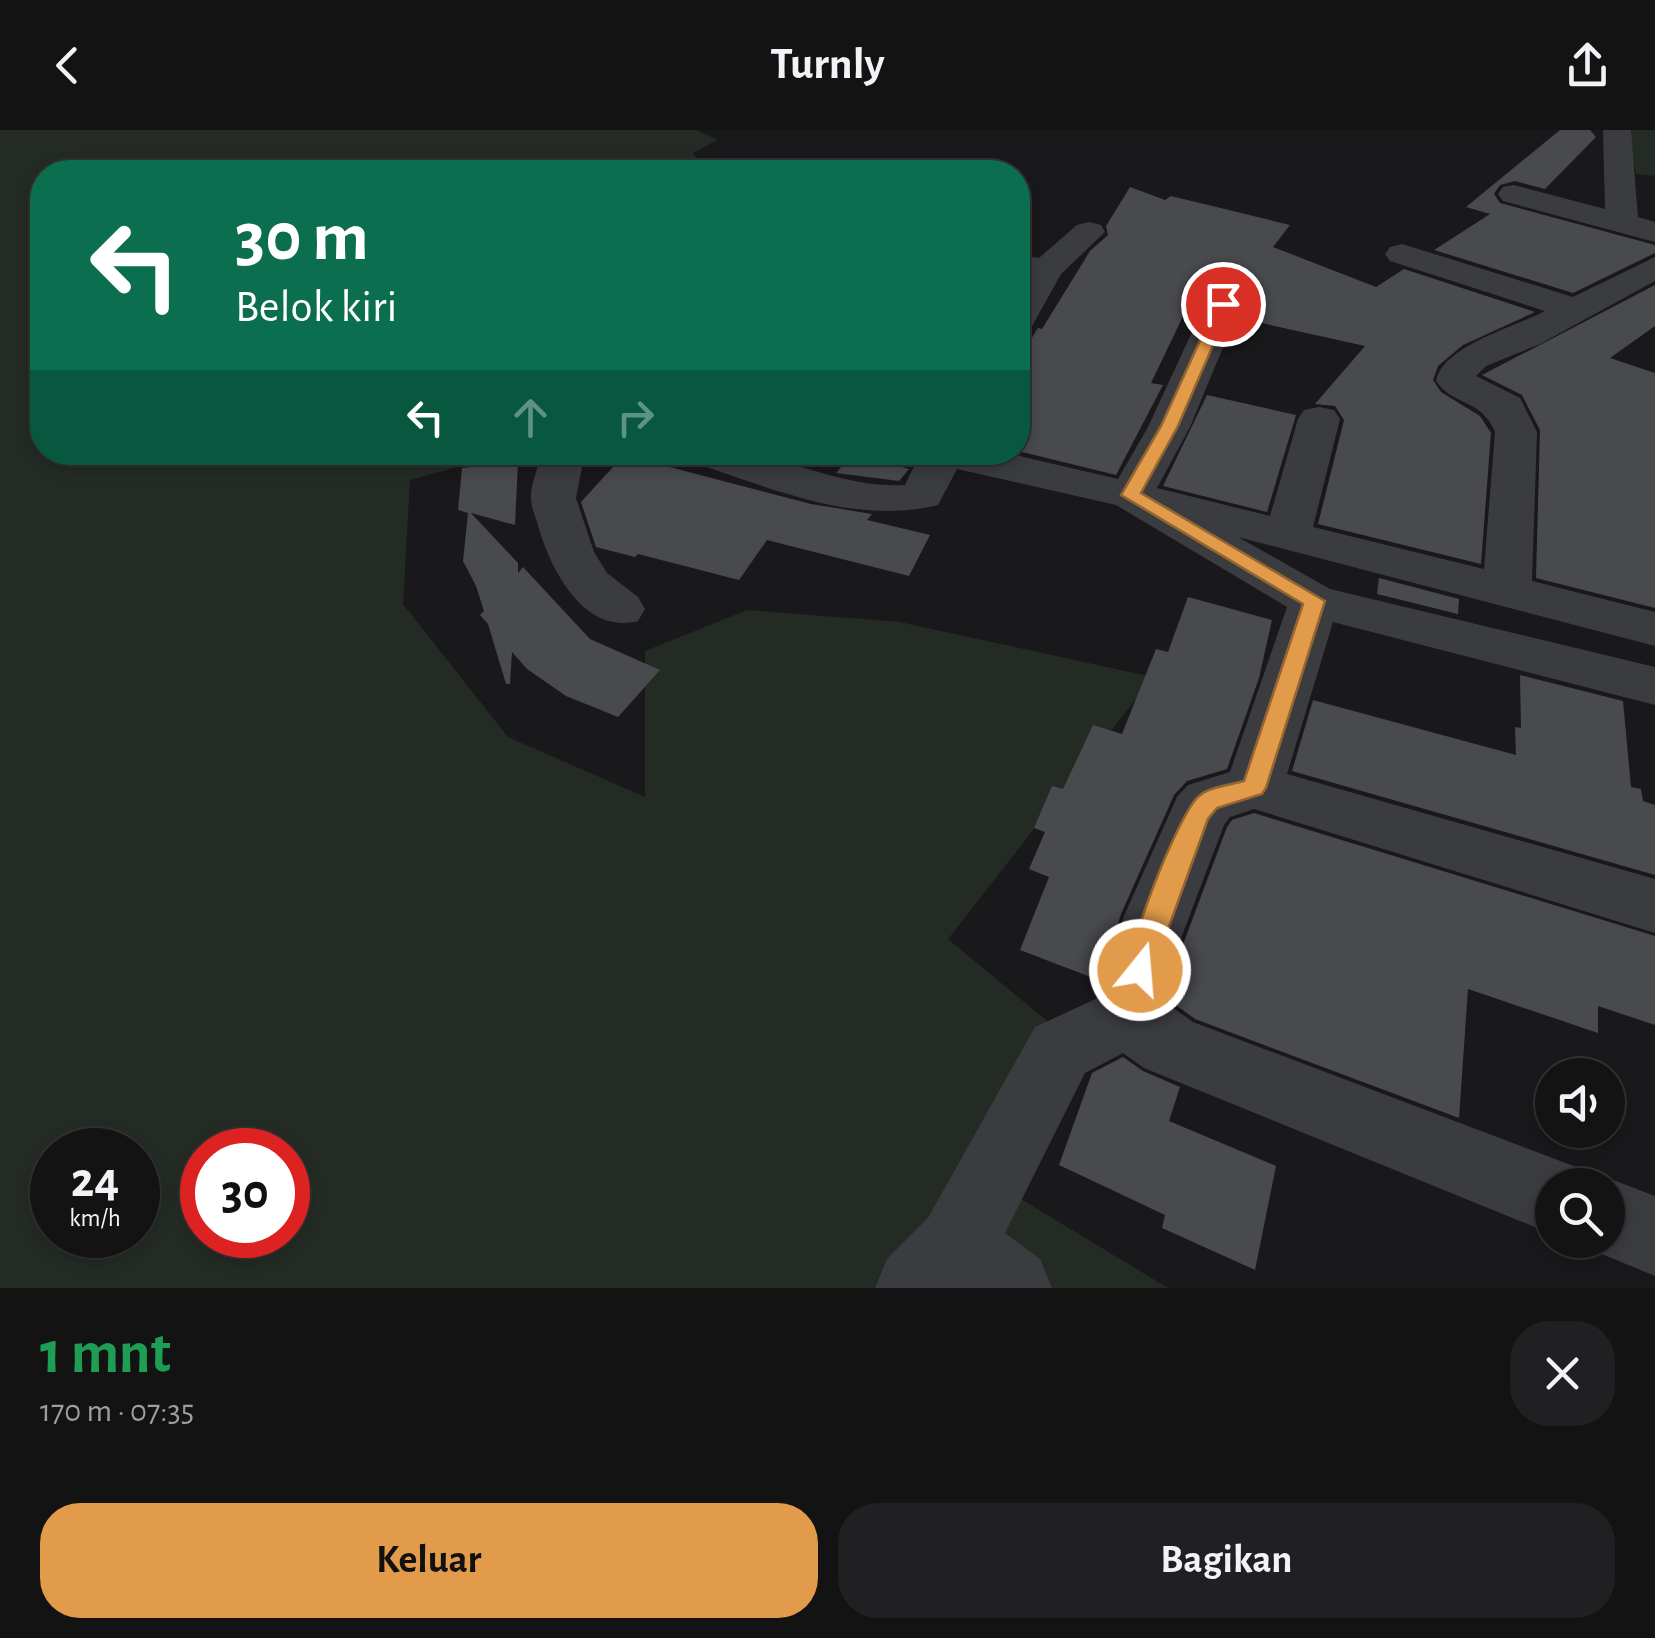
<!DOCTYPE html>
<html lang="id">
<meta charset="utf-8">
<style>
:root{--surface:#131314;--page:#202022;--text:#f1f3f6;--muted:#9d9ea0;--line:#323234;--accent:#e29b4a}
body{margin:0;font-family:"Alegreya Sans",sans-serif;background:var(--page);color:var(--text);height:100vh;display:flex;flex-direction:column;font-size:38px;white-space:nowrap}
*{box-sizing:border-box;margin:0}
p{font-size:32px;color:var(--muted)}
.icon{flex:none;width:55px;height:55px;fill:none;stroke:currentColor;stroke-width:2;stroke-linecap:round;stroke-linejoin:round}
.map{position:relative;height:1158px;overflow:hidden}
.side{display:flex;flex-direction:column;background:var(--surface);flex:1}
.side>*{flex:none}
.banner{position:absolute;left:30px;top:30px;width:1000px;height:305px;border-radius:40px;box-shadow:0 5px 15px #0003,0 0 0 2px var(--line);background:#0b6e4f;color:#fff;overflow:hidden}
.tools{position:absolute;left:1535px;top:928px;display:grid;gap:20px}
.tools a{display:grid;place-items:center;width:90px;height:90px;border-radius:50%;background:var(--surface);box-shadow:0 5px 15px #0003,0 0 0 2px var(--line);font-size:50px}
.speed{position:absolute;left:30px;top:998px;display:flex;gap:20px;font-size:50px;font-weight:700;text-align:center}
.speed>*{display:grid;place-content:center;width:130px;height:130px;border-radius:50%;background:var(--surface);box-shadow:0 5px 15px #0003,0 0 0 2px var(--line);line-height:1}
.speed small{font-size:25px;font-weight:400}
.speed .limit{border:15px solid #d22;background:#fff;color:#111}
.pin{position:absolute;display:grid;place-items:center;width:85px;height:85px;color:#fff;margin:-42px;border:5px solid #fff;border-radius:50%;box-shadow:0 2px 10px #0007}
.me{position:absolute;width:110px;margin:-55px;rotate:17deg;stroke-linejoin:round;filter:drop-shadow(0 0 8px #0008)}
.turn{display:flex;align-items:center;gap:35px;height:210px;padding:0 40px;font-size:45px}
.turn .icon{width:130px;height:130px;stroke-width:2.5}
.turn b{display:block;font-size:70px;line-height:85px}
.lanes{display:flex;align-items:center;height:95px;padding:0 40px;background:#0003;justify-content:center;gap:50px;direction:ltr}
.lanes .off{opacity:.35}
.round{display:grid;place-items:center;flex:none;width:105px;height:105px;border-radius:40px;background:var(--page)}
.summary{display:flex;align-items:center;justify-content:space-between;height:170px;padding:0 40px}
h1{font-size:60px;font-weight:700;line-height:75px;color:#1e9e55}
.primary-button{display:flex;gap:20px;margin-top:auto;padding:20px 40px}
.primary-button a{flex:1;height:115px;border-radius:40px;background:var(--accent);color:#111;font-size:40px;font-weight:700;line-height:115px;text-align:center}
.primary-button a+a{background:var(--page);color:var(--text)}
header{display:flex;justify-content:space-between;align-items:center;height:130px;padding:0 40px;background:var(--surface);font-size:45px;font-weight:700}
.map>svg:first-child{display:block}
.green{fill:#242b24;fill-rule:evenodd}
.building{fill:#484a4d}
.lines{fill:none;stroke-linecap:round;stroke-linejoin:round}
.street{fill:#3b3c40;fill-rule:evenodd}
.route{fill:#e29b4a;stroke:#936530;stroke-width:2.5}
</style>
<header><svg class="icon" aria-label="back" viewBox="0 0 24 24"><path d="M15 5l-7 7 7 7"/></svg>Turnly<svg class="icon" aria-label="share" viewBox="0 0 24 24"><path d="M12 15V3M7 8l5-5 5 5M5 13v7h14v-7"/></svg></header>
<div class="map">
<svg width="1655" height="1158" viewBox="0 0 1655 1158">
<rect width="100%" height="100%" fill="#19191b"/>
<g class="green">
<path d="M0,0H697L718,10L693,23L701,37L692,42H42V322L509,323L410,350L403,474L508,607L645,667V521L747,480L900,492L1153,547L948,809L1053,896L1003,1058L1168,1158H0ZM52,1020H138V1105H52ZM202,1020H288V1105H202Z"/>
<polygon points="1627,0 1655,0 1655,46 1636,44"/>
</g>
<g class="building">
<polygon points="1560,0 1590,0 1596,7 1545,59 1515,51 1500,55 1494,64 1500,73 1655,115 1655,123 1573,163 1434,120 1490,84 1466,77"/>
<polygon points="1130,57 1165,70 1171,66 1290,95 1273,117 1376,157 1404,139 1535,182 1463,215 1438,236 1433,250 1441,262 1480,286 1491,303 1481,434 1318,394 1344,290 1335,276 1315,274 1365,216 1239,188 1244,172 1237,162 1209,162 1198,180 1187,178 1151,253 1163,255 1116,345 1018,321 1018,230 1038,198 1042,199 1090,121 1108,105 1106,96"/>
<polygon points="1655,155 1655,196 1610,228 1655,243 1655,478 1536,448 1540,300 1522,265 1482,245"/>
<polygon points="1207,265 1296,285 1267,382 1163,356"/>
<polygon points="853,323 909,339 899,351 836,343"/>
<polygon points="624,325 811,374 872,384 867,390 930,405 909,446 767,410 739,450 638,424 635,427 596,417 581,372"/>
<polygon points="518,332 515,395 471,383 518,433 518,443 523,437 590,509 660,540 618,587 566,566 527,539 512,522 510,554 506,554 488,494 480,485 484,481 476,456 463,431 468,383 458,380 462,338"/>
<polygon points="1379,448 1459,469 1458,484 1377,464"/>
<polygon points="1188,467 1272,490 1259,548 1227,639 1187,651 1174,665 1121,784 1101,851 1020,820 1049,747 1029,739 1045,702 1034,698 1052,656 1063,659 1093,595 1122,604 1156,519 1168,522"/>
<polygon points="1520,545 1623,571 1631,657 1641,659 1643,671 1655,675 1655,745 1292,641 1313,570 1516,625 1515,597 1521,598"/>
<polygon points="1254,683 1655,806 1655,895 1598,876 1598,903 1468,859 1459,988 1195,889 1173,873 1182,817 1227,697 1232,690"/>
<polygon points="1123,927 1143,941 1180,957 1169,991 1276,1036 1255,1140 1162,1098 1165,1085 1059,1035 1092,943"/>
</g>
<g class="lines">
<g class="street">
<polygon points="1603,0 1631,0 1638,87 1655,92 1655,112 1503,71 1498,64 1503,57 1514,55 1605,79"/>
<polygon points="1089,92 1101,95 1105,102 1061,144 1031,198 1018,201 1018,159 1024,146 1018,145 1018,125 1039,128 1077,95"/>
<path d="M1402,114L1573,167L1655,127V151L1540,214L1486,236L1476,246L1520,268L1537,302L1532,451L1655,482V516L1238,407L1330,459L1655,537V575L1333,492L1287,644L1655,749V803L1254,679L1230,687L1224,695L1178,816L1169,875L1193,892L1579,1038L1587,1055H1552V1104L1144,938L1123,923L1085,943L1005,1103L1040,1129L1052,1158H875L887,1129L928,1088L1035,897L1100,867L1124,786L1177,667L1188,655L1230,642L1287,477L1116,375L957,339L938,375C854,396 769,357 689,331L683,322C705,322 731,319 753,324C804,335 851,358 905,355L921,322H1002L1118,349L1148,297L1205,174L1210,166L1223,163L1236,166L1241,174L1190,297L1157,358L1270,386L1298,289L1304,280L1319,277L1334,280L1340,289L1313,397L1484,439L1495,302C1481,268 1454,277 1436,251C1442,216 1515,197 1545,181L1390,131L1385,124L1390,117Z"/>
<path d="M542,322H585L576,368L594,422L607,443L638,467L645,479L638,491C585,505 552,442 539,399C537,390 531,378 531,369C530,355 539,336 542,322Z"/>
<polygon points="1608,1048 1655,1066 1655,1146 1580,1115 1578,1110 1608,1110 1608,1055 1591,1055"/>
</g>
</g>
<path class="route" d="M1218,171L1231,174L1178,296L1141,363L1325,471L1266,658L1262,664L1217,678L1208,689L1150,849L1140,852L1130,849C1121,829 1179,682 1199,666C1209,657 1230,655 1244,651L1303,474L1121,365L1161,296Z"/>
</svg>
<div class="tools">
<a><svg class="icon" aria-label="sound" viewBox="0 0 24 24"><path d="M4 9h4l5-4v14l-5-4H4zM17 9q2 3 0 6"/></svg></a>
<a><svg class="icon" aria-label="search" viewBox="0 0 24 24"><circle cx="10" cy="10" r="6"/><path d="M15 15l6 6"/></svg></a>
</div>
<div class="speed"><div>24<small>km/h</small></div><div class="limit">30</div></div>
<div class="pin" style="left:1223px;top:174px;background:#d93025"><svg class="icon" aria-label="arrive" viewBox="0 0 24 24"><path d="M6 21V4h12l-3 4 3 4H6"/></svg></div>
<svg class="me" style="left:1140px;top:840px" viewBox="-20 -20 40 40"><circle r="17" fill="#e29b4a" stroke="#fff" stroke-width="3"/><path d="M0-11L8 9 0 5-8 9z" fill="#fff"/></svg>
<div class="banner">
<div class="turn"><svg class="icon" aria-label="left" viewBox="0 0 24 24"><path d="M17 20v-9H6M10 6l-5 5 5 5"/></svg><div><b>30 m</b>Belok kiri</div></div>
<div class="lanes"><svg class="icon" aria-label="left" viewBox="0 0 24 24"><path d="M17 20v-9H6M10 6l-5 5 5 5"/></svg><svg class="icon off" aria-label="ahead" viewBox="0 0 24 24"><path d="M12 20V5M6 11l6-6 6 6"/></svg><svg class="icon off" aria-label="right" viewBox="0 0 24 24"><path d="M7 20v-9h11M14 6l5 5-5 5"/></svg></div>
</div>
</div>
<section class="side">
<div class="summary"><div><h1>1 mnt</h1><p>170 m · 07:35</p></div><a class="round"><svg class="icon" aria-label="close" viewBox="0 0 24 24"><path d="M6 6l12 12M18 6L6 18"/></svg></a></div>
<div class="primary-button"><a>Keluar</a><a>Bagikan</a></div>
</section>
